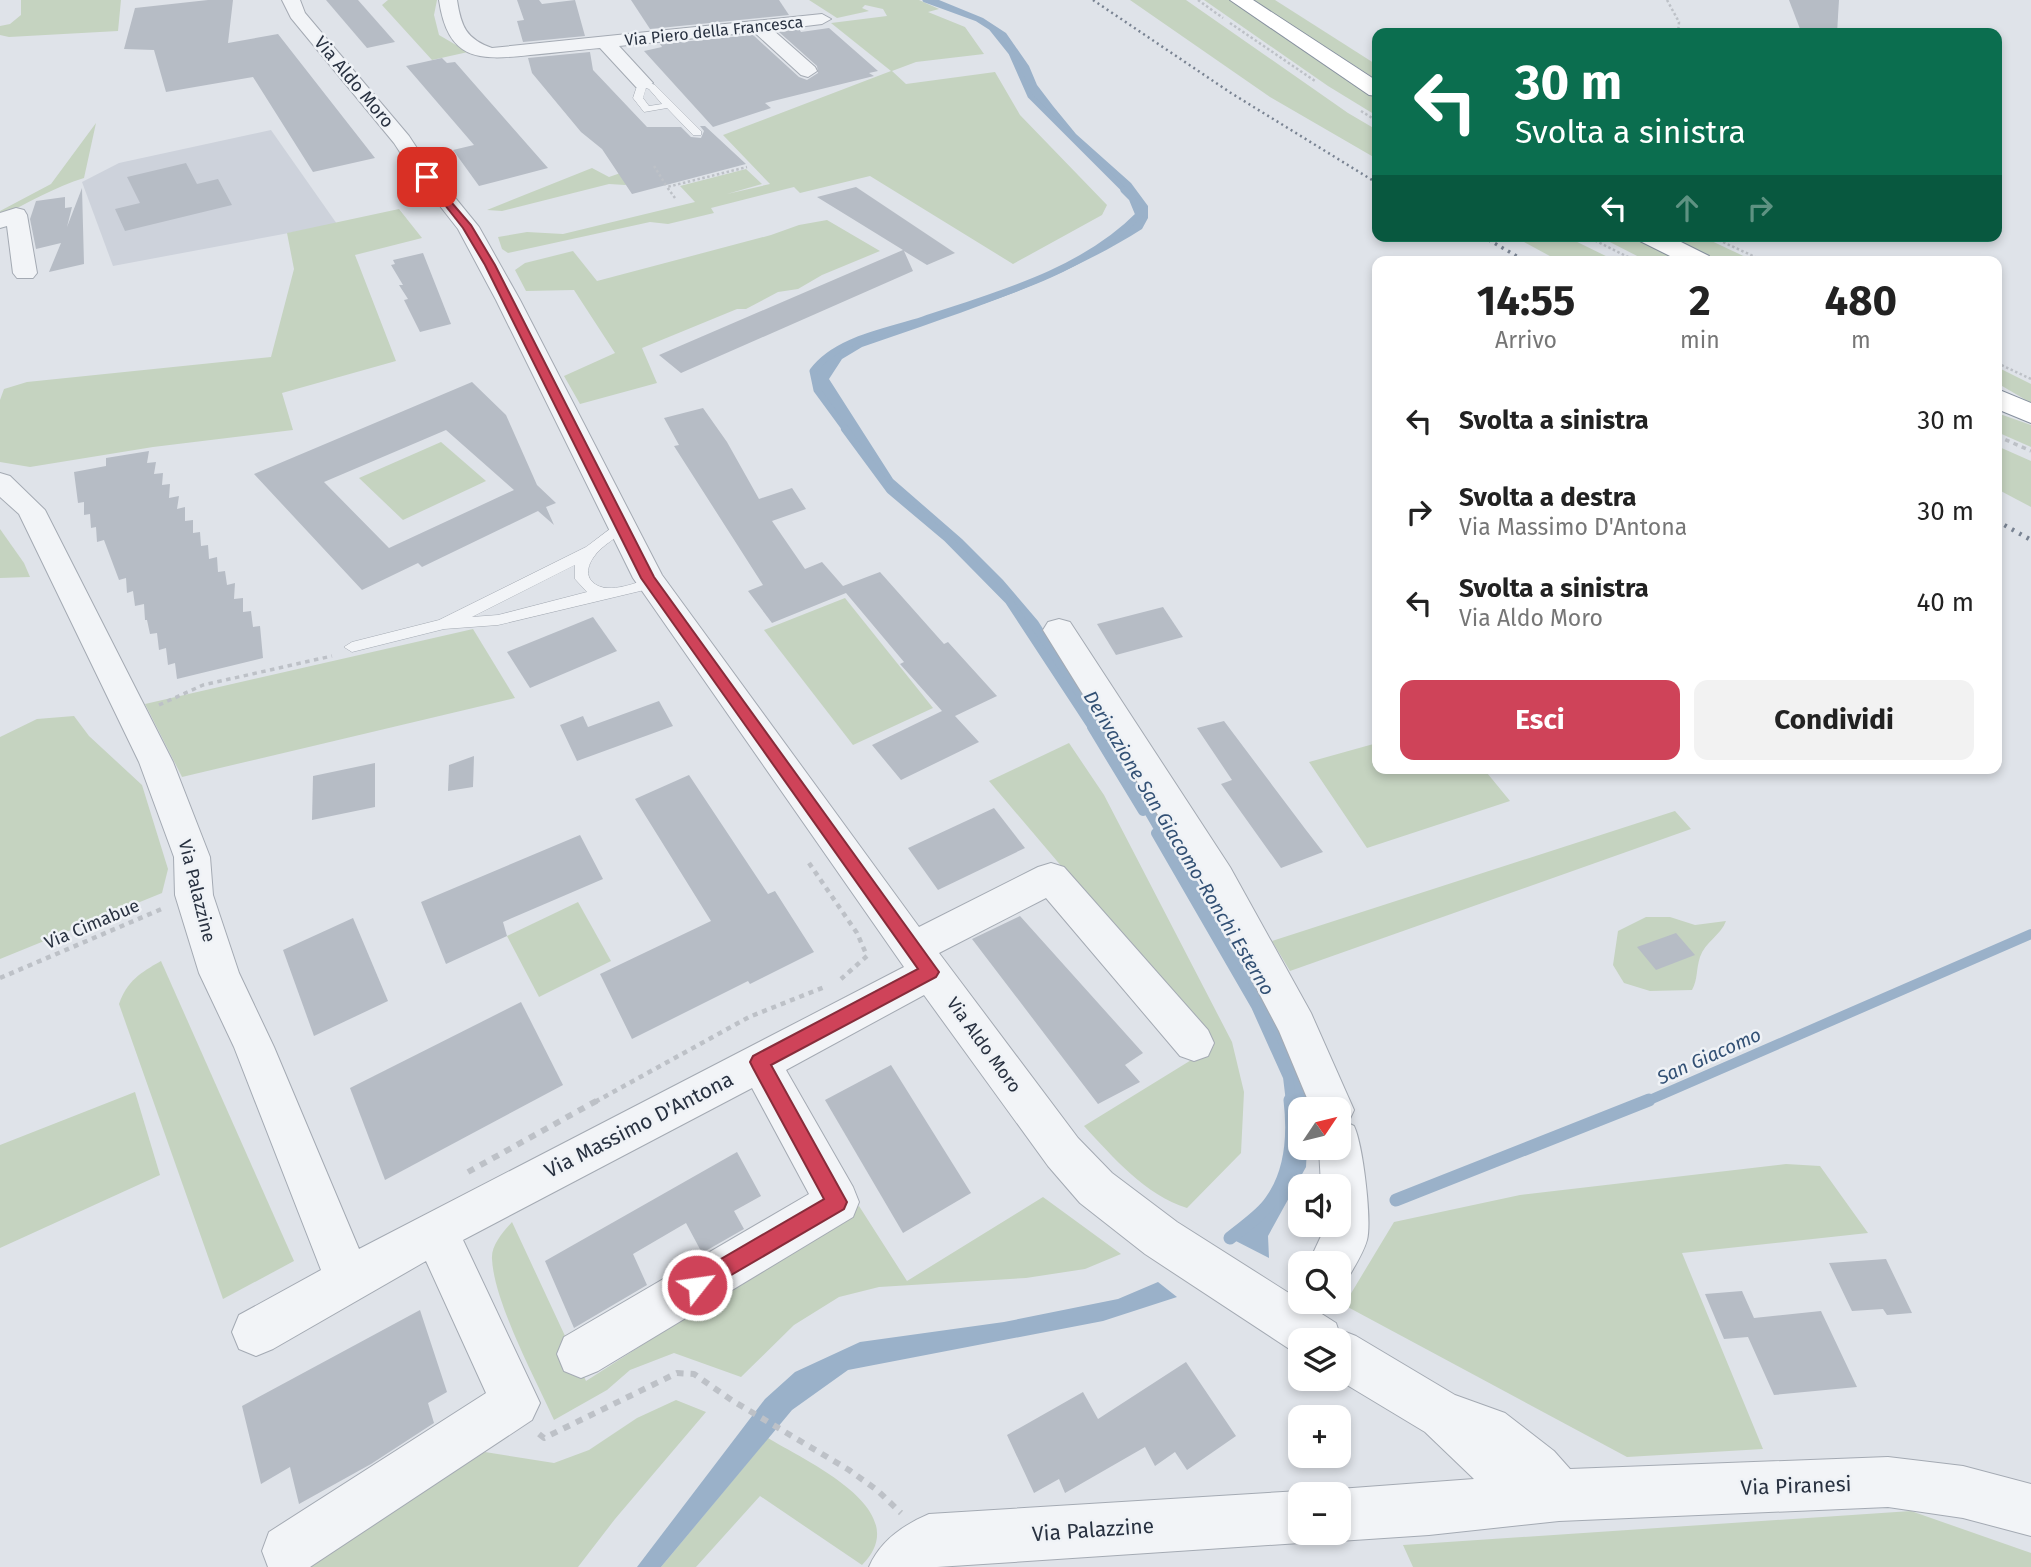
<!DOCTYPE html>
<html lang="it">
<meta charset="utf-8">
<style>
:root{--surface:#fff;--page:#f2f2f2;--text:#222;--muted:#767676;--accent:#cf4359}
body{margin:0;font-family:"Fira Sans",sans-serif;background:var(--page);color:var(--text);height:100vh;display:flex;flex-direction:column;font-size:26px;white-space:nowrap}
*{box-sizing:border-box;margin:0}
p{font-size:23px;color:var(--muted)}
.icon{flex:none;width:38px;height:38px;fill:none;stroke:currentColor;stroke-width:2;stroke-linecap:round;stroke-linejoin:round}
.map{position:relative;flex:1;overflow:hidden}
.sheet{position:absolute;left:1372px;top:256px;width:630px;height:518px;display:flex;flex-direction:column;background:var(--surface);border-radius:14px;box-shadow:0 4px 10px #0003}
.sheet>*{flex:none}
.banner{position:absolute;left:1372px;top:28px;width:630px;height:214px;border-radius:14px;box-shadow:0 4px 10px #0003;background:#0b6e4f;color:#fff;overflow:hidden}
.needle{width:46px;rotate:55deg}
.controls{position:absolute;left:1288px;top:1097px;display:grid;gap:14px}
.controls a{display:grid;place-items:center;width:63px;height:63px;border-radius:14px;background:var(--surface);box-shadow:0 4px 10px #0003;font-size:35px}
.pin{position:absolute;display:grid;place-items:center;width:60px;height:60px;color:#fff;margin:-30px;border-radius:14px;box-shadow:0 4px 10px #0006}
.me{position:absolute;width:77px;margin:-38px;rotate:60deg;stroke-linejoin:round;filter:drop-shadow(0 0 5px #0008)}
.turn{display:flex;align-items:center;gap:24px;height:147px;padding:0 28px;font-size:32px}
.turn .icon{width:91px;height:91px;stroke-width:2.5}
.turn b{display:block;font-size:49px;line-height:60px}
.lanes{display:flex;align-items:center;height:66px;padding:0 28px;background:#0003;justify-content:center;gap:35px;direction:ltr}
.lanes .off{opacity:.35}
.eta{display:flex;justify-content:space-evenly;align-items:center;height:119px;text-align:center}
.eta b{font-size:42px;font-weight:700;line-height:49px}
.button{display:flex;gap:14px;margin-top:auto;padding:14px 28px}
.button a{flex:1;height:80px;border-radius:14px;background:var(--accent);color:#fff;font-size:28px;font-weight:700;line-height:80px;text-align:center}
.button a+a{background:var(--page);color:var(--text)}
ul{padding:0;list-style:none}
li{display:flex;align-items:center;gap:21px;height:91px;padding:0 28px}
li div{flex:1}
li b{display:block;font-size:26px}
li em{font-style:normal}
.map>svg:first-child{display:block}
.built{fill:#cdd2db}
.green{fill:#c5d3c0}
.water{fill:#9ab1c9}
.lines{fill:none;stroke-linecap:round;stroke-linejoin:round}
.stream-far4{stroke:#9ab1c9;stroke-width:5}
.stream-far3{stroke:#9ab1c9;stroke-width:7}
.stream-far2{stroke:#9ab1c9;stroke-width:8}
.stream-far1{stroke:#9ab1c9;stroke-width:10}
.stream{stroke:#9ab1c9;stroke-width:13}
.building{fill:#b6bcc5;fill-rule:evenodd}
.lane-casing{stroke:#a4aab3;stroke-width:1}
.street-casing{stroke:#a4aab3;stroke-width:2}
.highway-casing{stroke:#87919f;stroke-width:2}
.path-far3{stroke:#bdc1c7;stroke-width:2.5;stroke-dasharray:2.5 2.5;stroke-linecap:butt}
.path-far2{stroke:#bdc1c7;stroke-width:3.5;stroke-dasharray:4.5 4.5;stroke-linecap:butt}
.path-far1{stroke:#bdc1c7;stroke-width:4.5;stroke-dasharray:5 5;stroke-linecap:butt}
.path{stroke:#bdc1c7;stroke-width:6;stroke-dasharray:7 7;stroke-linecap:butt}
.lane{fill:#f2f4f7;fill-rule:evenodd}
.street{fill:#f2f4f7;fill-rule:evenodd}
.highway{fill:#fff;fill-rule:evenodd}
.rail-far2{stroke:#798392;stroke-width:2.5;stroke-dasharray:2 3.5;stroke-linecap:butt}
.rail-far1{stroke:#798392;stroke-width:3.5;stroke-dasharray:2.5 5;stroke-linecap:butt}
.rail{stroke:#798392;stroke-width:4.5;stroke-dasharray:2.5 6;stroke-linecap:butt}
.route{fill:#cf4359;stroke:#872c3a;stroke-width:2}
.labels{text-anchor:middle;dominant-baseline:central;stroke-width:5;stroke-linejoin:round;paint-order:stroke}
.far-street-label{font-size:16px;fill:#283140;stroke:#eff2f6}
.street-label{font-size:18px;fill:#283140;stroke:#eff2f6}
.water-label{font-size:19px;font-style:italic;fill:#325074;stroke:#eff2f6}
.near-street-label{font-size:21px;fill:#283140;stroke:#eff2f6}
</style>
<div class="map">
<svg width="2031" height="1567" viewBox="0 0 2031 1567">
<rect width="100%" height="100%" fill="#dfe3e9"/>
<polygon class="built" points="271,130 337,224 113,266 82,182 119,163"/>
<g class="green">
<polygon points="21,0 121,0 118,31 9,37 0,35 0,26 10,24 21,15"/>
<polygon points="388,0 437,0 434,15 439,35 468,52 432,60 382,5"/>
<polygon points="809,0 919,0 939,9 928,12 965,27 984,54 916,62 892,71 906,84 995,72 1020,115 1107,205 1102,215 1013,264 870,176 800,193 794,187 711,208 714,213 668,224 650,222 508,253 502,249 498,237 527,232 563,234 695,202 680,186 746,169 762,184 727,194 770,184 723,135 891,71 831,23 887,16 883,9 865,5 862,8 869,11 837,18"/>
<polygon points="1130,0 1186,0 1348,113 1377,130 1377,159 1270,97"/>
<polygon points="1204,0 1231,0 1377,97 1377,116 1328,86"/>
<polygon points="1253,0 1275,0 1377,65 1377,80"/>
<path d="M96,123L84,178C56,186 27,204 0,216V211L51,184Z"/>
<polygon points="592,168 609,177 635,168 647,180 625,185 609,184 502,211 487,210"/>
<polygon points="399,209 422,238 355,255 396,361 282,393 293,430 153,447 30,467 0,462 0,400 4,389 27,382 271,357 294,269 287,233"/>
<polygon points="827,220 880,251 822,275 798,289 778,292 746,309 737,309 642,348 657,383 580,404 564,376 615,353 574,290 526,291 515,270 525,263 573,251 597,281 771,235 799,225"/>
<polygon points="1513,236 1565,236 1616,261 1559,261"/>
<polygon points="1598,236 1631,236 1684,261 1647,261"/>
<polygon points="1668,236 1701,236 1754,261 1719,261"/>
<polygon points="1997,367 2031,384 2031,403 1997,383"/>
<polygon points="1997,413 2031,425 2031,447 1997,432"/>
<polygon points="441,442 486,481 403,520 359,478"/>
<polygon points="1997,446 2031,461 2031,507 1997,489"/>
<polygon points="0,529 24,563 30,577 0,578"/>
<polygon points="845,598 933,708 853,745 764,630"/>
<polygon points="473,629 515,698 182,777 145,704"/>
<polygon points="74,716 89,736 142,785 168,869 162,893 0,959 0,737 37,719"/>
<path d="M1069,743L1104,795L1232,1042L1244,1092L1241,1153L1187,1208C1145,1195 1113,1157 1084,1126L1214,1046L989,781Z"/>
<polygon points="1377,743 1377,768 1483,768 1510,801 1367,848 1309,762"/>
<polygon points="1675,811 1691,829 1290,971 1272,941"/>
<polygon points="578,902 611,961 539,997 507,936"/>
<path d="M1646,917H1670L1695,925L1726,921C1721,935 1705,942 1700,957C1696,969 1698,979 1692,990L1650,991L1624,983L1613,965L1618,931Z"/>
<path d="M161,961L294,1261L223,1299L119,1004C127,981 140,973 161,961Z"/>
<polygon points="135,1092 160,1175 0,1248 0,1145"/>
<polygon points="1786,1164 1820,1166 1868,1233 1682,1253 1763,1449 1627,1457 1344,1305 1394,1222 1520,1195"/>
<path d="M1043,1197L1121,1254L1085,1269L1026,1278L879,1287L839,1297L794,1325L741,1377L674,1353L630,1370L607,1390L554,1420C535,1378 494,1302 492,1259C491,1245 503,1232 512,1222L586,1381L859,1206L907,1281Z"/>
<polygon points="676,1400 706,1412 615,1519 578,1567 299,1567 485,1452 554,1463 589,1450 637,1418"/>
<path d="M768,1438C807,1462 917,1510 862,1565L760,1496L696,1567H661Z"/>
<polygon points="1911,1511 2031,1553 2031,1567 1413,1567 1403,1545"/>
</g>
<g class="water">
<path d="M925,0H939L983,18L1006,33L1029,66L1037,85L1053,106L1076,134L1131,183L1148,206V218L1142,229C1055,284 958,313 862,347L842,359L829,379L893,479L962,539L1003,580L1038,621C1118,747 1197,874 1267,1007C1281,1034 1311,1080 1309,1109L1300,1110V1148H1307L1306,1167L1268,1236L1269,1258L1230,1238L1271,1202L1289,1162L1293,1125L1288,1077L1256,1006L1110,754L1009,601L947,538L890,490L817,390L813,371C826,348 862,341 886,332C949,310 1102,268 1139,215L1132,198L1030,96L1011,53L991,28L977,19Z"/>
<polygon points="1158,1282 1177,1297 1103,1321 848,1370 792,1410 661,1567 637,1567 765,1399 795,1372 860,1342 1004,1322 1118,1299"/>
</g>
<g class="lines">
<polyline class="stream-far4" points="925,0 977,19 991,28 1011,53 1030,96 1126,192"/>
<path class="stream-far3" d="M847,431L817,390L813,371C837,339 887,332 923,320C998,295 1083,272 1139,215L1132,198L1124,190"/>
<polyline class="stream-far2" points="845,429 890,490 947,538 1009,601 1093,729"/>
<g class="stream-far1">
<polyline points="1092,727 1143,811"/>
<polyline points="1156,833 1256,1006 1288,1077 1291,1102"/>
<polyline points="1645,1102 2031,934"/>
</g>
<g class="stream">
<polyline points="1396,1200 1649,1100"/>
<path d="M1230,1238C1243,1227 1262,1215 1271,1201C1292,1172 1294,1134 1290,1100"/>
</g>
</g>
<g class="building">
<polygon points="208,0 233,0 228,43 278,34 375,158 313,172 253,77 166,92 154,50 124,49 135,8"/>
<polygon points="326,0 358,0 395,42 367,48"/>
<polygon points="517,0 539,0 542,4 575,0 585,36 523,42 517,21 524,20"/>
<polygon points="631,0 779,0 789,15 650,29"/>
<polygon points="1789,0 1839,0 1837,33 1800,29"/>
<polygon points="829,28 878,71 869,73 874,76 765,103 771,108 713,127 644,51 662,47 660,44 753,35 799,77 807,80 818,73 817,66 779,32 799,29 801,32"/>
<polygon points="590,52 593,70 647,127 681,127 691,137 701,138 704,131 700,126 705,126 746,164 632,194 602,149 581,132 532,73 528,58"/>
<polygon points="442,58 447,63 455,62 548,168 479,186 453,150 474,145 406,66"/>
<polygon points="186,163 197,184 218,179 232,205 125,231 115,209 140,203 127,177"/>
<polygon points="856,187 955,253 927,265 904,251 913,271 681,373 659,355 903,250 817,197"/>
<polygon points="82,188 84,264 49,272 61,243 36,249 30,219 36,201 65,197 65,208 72,207 67,227"/>
<polygon points="423,253 451,324 420,332 404,300 408,299 399,285 403,285 391,265 395,264 393,260"/>
<path d="M472,382L506,415L537,485L556,503L546,507L554,525L538,511L422,567L418,563L362,590L254,474ZM446,430L514,490L389,548L324,482Z"/>
<polygon points="703,408 727,442 759,499 792,488 806,509 772,521 805,569 822,562 843,586 880,572 944,644 948,642 997,696 955,716 979,742 901,780 872,745 942,711 900,664 904,662 846,593 772,623 748,591 763,585 674,446 679,445 664,418"/>
<polygon points="149,451 147,463 156,462 154,474 163,473 162,485 170,484 169,498 179,496 177,509 185,507 185,521 193,520 193,533 200,532 201,546 208,545 209,559 217,557 218,572 225,571 227,585 235,583 234,599 243,598 243,612 251,611 253,627 260,626 263,658 177,679 175,663 168,665 166,648 159,650 157,633 150,634 147,620 145,620 144,604 135,606 133,591 127,593 126,578 119,580 104,540 97,542 96,527 91,528 90,514 84,515 84,502 78,503 74,472 106,466 106,458"/>
<polygon points="1163,607 1183,637 1116,655 1097,624"/>
<polygon points="593,617 617,651 530,688 507,652"/>
<polygon points="659,701 673,726 577,761 560,725 583,716 588,727"/>
<polygon points="1224,721 1306,830 1323,852 1281,868 1221,784 1232,780 1197,728"/>
<polygon points="474,756 473,787 448,791 449,765"/>
<polygon points="375,763 375,807 312,820 313,776"/>
<polygon points="689,775 768,894 775,891 814,952 750,984 748,981 632,1039 600,974 711,921 635,799"/>
<polygon points="994,808 1025,848 938,890 908,848"/>
<polygon points="580,835 603,879 503,922 507,936 446,964 421,902"/>
<polygon points="1020,916 1143,1053 1125,1065 1140,1082 1098,1104 972,939"/>
<polygon points="353,918 388,1001 314,1036 283,950"/>
<polygon points="1676,933 1695,955 1656,970 1637,947"/>
<polygon points="521,1002 563,1085 385,1180 350,1088"/>
<polygon points="891,1065 971,1193 903,1233 825,1100"/>
<polygon points="737,1152 761,1196 734,1211 744,1229 702,1253 686,1223 633,1254 647,1285 574,1328 545,1261"/>
<polygon points="1886,1259 1912,1313 1887,1315 1883,1309 1852,1311 1829,1263"/>
<polygon points="1742,1291 1754,1318 1821,1311 1857,1387 1774,1395 1748,1337 1724,1339 1705,1294"/>
<polygon points="420,1310 447,1392 428,1403 434,1423 371,1464 299,1504 290,1467 261,1484 242,1406"/>
<polygon points="1186,1362 1236,1436 1187,1470 1175,1452 1155,1466 1145,1447 1065,1493 1059,1479 1034,1493 1007,1435 1083,1392 1098,1419"/>
</g>
<g class="lines">
<g class="lane-casing">
<g id="lane">
<path d="M643,80L655,85L701,131V135H693L667,108L644,112L633,98L638,83ZM646,88L649,89L662,104L649,106L643,98Z"/>
<path d="M622,520L629,525C619,538 602,544 593,558C589,564 586,572 590,579C603,598 636,582 652,578L657,579L660,583L657,587L498,625L444,629L352,652L344,647L352,642L439,620L586,547ZM575,565V579L587,592L498,615L472,617Z"/>
</g>
</g>
<g class="street-casing">
<g id="street">
<polygon points="282,0 300,0 305,13 409,136 426,162 479,227 520,300 662,575 919,927 1038,867 1051,863 1064,867 1208,1030 1214,1043 1208,1056 1194,1061 1180,1056 1046,898 939,953 1078,1138 1112,1173 1177,1222 1336,1323 1338,1329 1356,1336 1455,1395 1505,1413 1554,1451 1570,1469 1888,1457 1963,1466 2031,1484 2031,1536 1963,1518 1888,1507 1559,1521 1429,1535 1339,1541 1321,1533 1339,1533 1339,1494 1326,1494 1339,1489 1474,1479 1425,1432 1337,1379 1339,1340 1300,1340 1300,1356 1145,1254 1080,1203 1048,1166 924,995 786,1070 853,1187 859,1202 853,1217 598,1371 581,1378 564,1371 557,1354 564,1337 809,1194 752,1088 463,1240 540,1403 532,1420 310,1567 268,1567 262,1551 269,1532 486,1393 426,1261 273,1349 256,1356 239,1349 232,1332 239,1315 321,1270 234,1047 199,973 175,895 174,857 139,762 19,514 0,497 0,473 10,476 45,510 173,762 210,857 213,895 239,973 274,1047 359,1249 904,967 633,578 496,300 458,229 411,169 394,143 291,18"/>
<path d="M439,0H457C461,26 466,39 492,48L822,14L831,19L822,24L773,30L815,67L817,71L808,77L801,75L754,32L619,46L653,83L643,89L636,87L600,48C577,50 553,53 530,55C477,61 448,60 439,0Z"/>
<polygon points="16,208 24,210 27,215 37,273 33,278 17,278 13,273 7,226 0,228 0,213"/>
<path d="M1059,619L1070,622L1230,867L1311,1013L1354,1110L1348,1123L1354,1126C1363,1145 1372,1221 1367,1240C1363,1254 1354,1267 1347,1280L1339,1284V1264H1308L1322,1234V1225H1339V1186H1321L1319,1148H1339V1110H1312L1279,1031L1204,889L1043,630L1048,622Z"/>
<path d="M1300,1491L1308,1494H1300V1533H1319L1300,1543L937,1567H869C880,1541 903,1525 929,1514Z"/>
</g>
</g>
<g class="highway-casing">
<g id="highway">
<polygon points="1230,0 1253,0 1377,81 1377,96 1369,95"/>
<polygon points="1637,236 1669,236 1709,256 1713,261 1680,261 1640,241"/>
<polygon points="1997,389 2031,403 2031,423 1997,409"/>
</g>
</g>
<g class="path-far3">
<polyline points="1198,0 1223,18"/>
<polyline points="1667,0 1679,22 1678,33"/>
<polyline points="1230,23 1315,81"/>
<polyline points="1361,111 1377,121"/>
<polyline points="654,166 667,187"/>
<polyline points="675,198 667,187 747,167"/>
<polyline points="1586,236 1636,261"/>
<polyline points="1714,238 1764,261"/>
<polyline points="1997,363 2031,379"/>
</g>
<g class="path-far2">
<polyline points="1997,436 2031,451"/>
<polyline points="159,705 203,685 332,656"/>
</g>
<g class="path-far1">
<polyline points="809,863 857,933 867,956 841,979"/>
<polyline points="0,978 164,908"/>
<polyline points="595,1102 749,1017 827,986"/>
</g>
<g class="path">
<polyline points="468,1172 598,1100"/>
<polyline points="539,1434 544,1438 677,1373 694,1374 733,1401 849,1470 877,1490 901,1513"/>
</g>
<use href="#lane" class="lane"/>
<use href="#street" class="street"/>
<use href="#highway" class="highway"/>
<polyline class="rail-far2" points="1093,0 1231,93 1377,183"/>
<polyline class="rail-far1" points="1482,236 1525,261"/>
<polyline class="rail" points="1997,521 2031,540"/>
</g>
<polygon class="route" points="427,174 471,225 495,265 654,577 939,972 936,977 771,1065 847,1202 844,1209 697,1295 690,1292 686,1285 690,1277 824,1199 753,1068 750,1062 753,1056 918,969 641,578 485,265 463,228 423,177"/>
<g class="labels">
<g class="far-street-label">
<text transform="translate(714 31) rotate(-6)">Via Piero della Francesca</text>
</g>
<g class="street-label">
<text transform="translate(354 82) rotate(50)">Via Aldo Moro</text>
<text transform="translate(197 891) rotate(76)">Via Palazzine</text>
<text transform="translate(92 924) rotate(-23)">Via Cimabue</text>
<text transform="translate(984 1045) rotate(54)">Via Aldo Moro</text>
</g>
<g class="water-label">
<text transform="translate(1179 843) rotate(59)">Derivazione San Giacomo-Ronchi Esterno</text>
<text transform="translate(1709 1056) rotate(-24)">San Giacomo</text>
</g>
<g class="near-street-label">
<text transform="translate(639 1125) rotate(-27)">Via Massimo D'Antona</text>
<text transform="translate(1796 1486) rotate(-2)">Via Piranesi</text>
<text transform="translate(1093 1530) rotate(-4)">Via Palazzine</text>
</g>
</g>
</svg>
<div class="controls">
<a><svg class="needle" viewBox="-14 -14 28 28"><path d="M0-13l5 13h-10z" fill="#e53935"/><path d="M0 13l5-13h-10z" fill="#767676"/></svg></a>
<a><svg class="icon" aria-label="sound" viewBox="0 0 24 24"><path d="M4 9h4l5-4v14l-5-4H4zM17 9q2 3 0 6"/></svg></a>
<a><svg class="icon" aria-label="search" viewBox="0 0 24 24"><circle cx="10" cy="10" r="6"/><path d="M15 15l6 6"/></svg></a>
<a><svg class="icon" aria-label="layers" viewBox="0 0 24 24"><path d="M12 4l9 5-9 5-9-5zM3 14l9 5 9-5"/></svg></a>
<a>+</a>
<a>−</a>
</div>
<div class="pin" style="left:427px;top:177px;background:#d93025"><svg class="icon" aria-label="arrive" viewBox="0 0 24 24"><path d="M6 21V4h12l-3 4 3 4H6"/></svg></div>
<svg class="me" style="left:697px;top:1285px" viewBox="-20 -20 40 40"><circle r="17" fill="#cf4359" stroke="#fff" stroke-width="3"/><path d="M0-11L8 9 0 5-8 9z" fill="#fff"/></svg>
<div class="banner">
<div class="turn"><svg class="icon" aria-label="left" viewBox="0 0 24 24"><path d="M17 20v-9H6M10 6l-5 5 5 5"/></svg><div><b>30 m</b>Svolta a sinistra</div></div>
<div class="lanes"><svg class="icon" aria-label="left" viewBox="0 0 24 24"><path d="M17 20v-9H6M10 6l-5 5 5 5"/></svg><svg class="icon off" aria-label="ahead" viewBox="0 0 24 24"><path d="M12 20V5M6 11l6-6 6 6"/></svg><svg class="icon off" aria-label="right" viewBox="0 0 24 24"><path d="M7 20v-9h11M14 6l5 5-5 5"/></svg></div>
</div>
<section class="sheet">
<div class="eta">
<div><b>14:55</b><p>Arrivo</p></div>
<div><b>2</b><p>min</p></div>
<div><b>480</b><p>m</p></div>
</div>
<ul>
<li><svg class="icon" aria-label="left" viewBox="0 0 24 24"><path d="M17 20v-9H6M10 6l-5 5 5 5"/></svg><div><b>Svolta a sinistra</b></div><em>30 m</em></li>
<li><svg class="icon" aria-label="right" viewBox="0 0 24 24"><path d="M7 20v-9h11M14 6l5 5-5 5"/></svg><div><b>Svolta a destra</b><p>Via Massimo D'Antona</p></div><em>30 m</em></li>
<li><svg class="icon" aria-label="left" viewBox="0 0 24 24"><path d="M17 20v-9H6M10 6l-5 5 5 5"/></svg><div><b>Svolta a sinistra</b><p>Via Aldo Moro</p></div><em>40 m</em></li>
</ul>
<div class="button"><a>Esci</a><a>Condividi</a></div>
</section>
</div>
